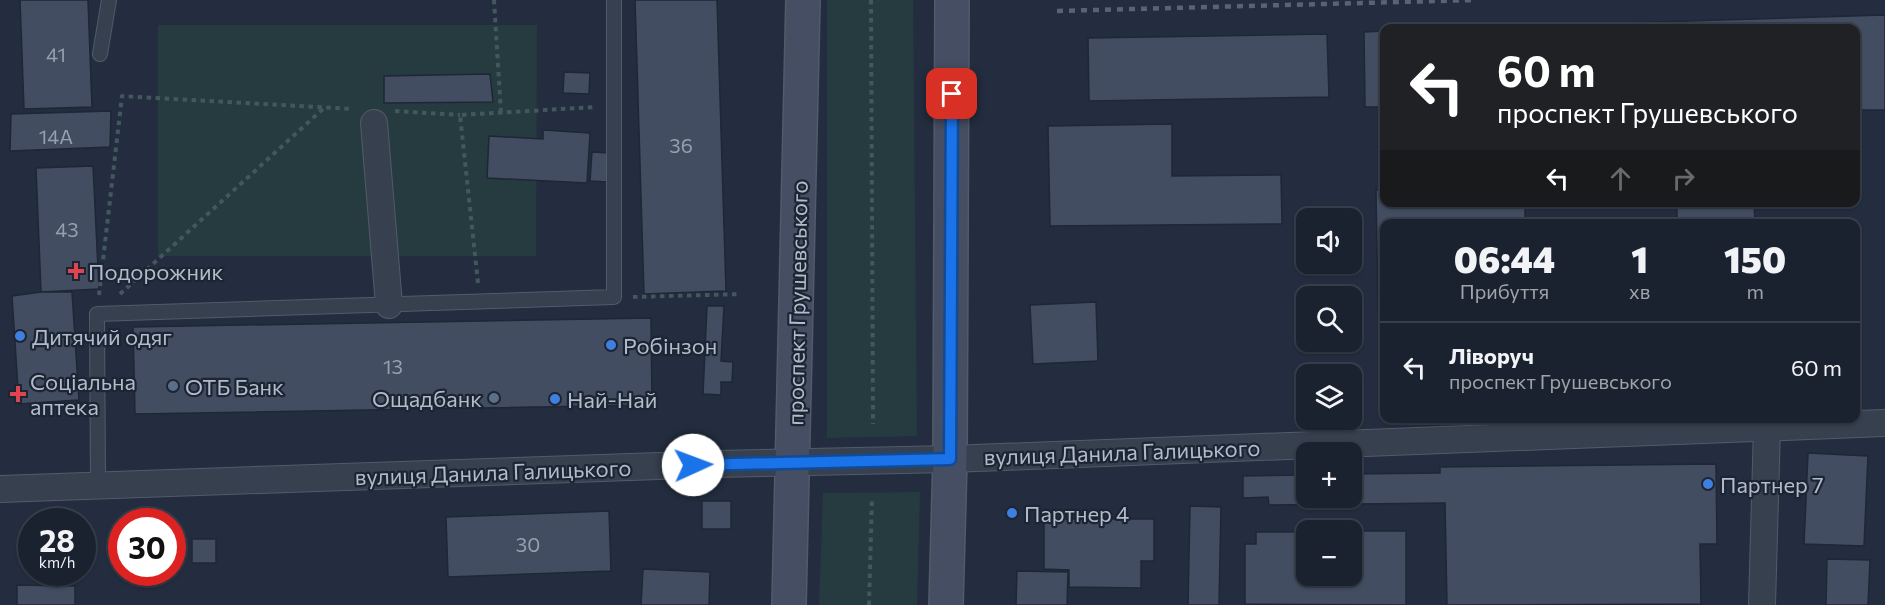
<!DOCTYPE html>
<html lang="uk">
<meta charset="utf-8">
<style>
:root{--surface:#1a222f;--page:#232a37;--text:#f1f3f6;--muted:#9fa4aa;--line:#383f4b}
body{margin:0;font-family:Commissioner,sans-serif;background:var(--page);color:var(--text);height:100vh;display:flex;flex-direction:column;font-size:22px;white-space:nowrap}
*{box-sizing:border-box;margin:0}
p{font-size:20px;color:var(--muted)}
.icon{flex:none;width:33px;height:33px;fill:none;stroke:currentColor;stroke-width:2;stroke-linecap:round;stroke-linejoin:round}
.map{position:relative;flex:1;overflow:hidden}
.side{position:absolute;left:1380px;top:219px;width:480px;height:204px;display:flex;flex-direction:column;background:var(--surface);border-radius:12px;box-shadow:0 2px 4px #0004,0 0 0 2px var(--line)}
.side>*{flex:none}
.banner{position:absolute;left:1380px;top:24px;width:480px;height:183px;border-radius:12px;box-shadow:0 2px 4px #0004,0 0 0 2px var(--line);background:#202124;color:#fff;overflow:hidden}
.controls{position:absolute;left:1296px;top:208px;display:grid;gap:12px}
.controls a{display:grid;place-items:center;width:66px;height:66px;border-radius:12px;background:var(--surface);box-shadow:0 2px 4px #0004,0 0 0 2px var(--line);font-size:30px}
.speed{position:absolute;left:18px;top:508px;display:flex;gap:12px;font-size:30px;font-weight:700;text-align:center}
.speed>*{display:grid;place-content:center;width:78px;height:78px;border-radius:50%;background:var(--surface);box-shadow:0 2px 4px #0004,0 0 0 2px var(--line);line-height:1}
.speed small{font-size:15px;font-weight:400}
.speed .limit{border:9px solid #d22;background:#fff;color:#111}
.pin{position:absolute;display:grid;place-items:center;width:51px;height:51px;color:#fff;margin:-26px;border-radius:12px;box-shadow:0 3px 9px #0006}
.me{position:absolute;width:66px;margin:-33px;rotate:88deg;stroke-linejoin:round;filter:drop-shadow(0 0 4px #0008)}
.turn{display:flex;align-items:center;gap:21px;height:126px;padding:0 18px;font-size:27px}
.turn .icon{width:78px;height:78px;stroke-width:2.5}
.turn b{display:block;font-size:42px;line-height:51px}
.lanes{display:flex;align-items:center;height:57px;padding:0 18px;background:#0003;justify-content:center;gap:30px;direction:ltr}
.lanes .off{opacity:.35}
.eta{display:flex;justify-content:space-evenly;align-items:center;height:102px;text-align:center}
.eta b{font-size:36px;font-weight:800;line-height:42px}
ul{padding:0;list-style:none}
li{display:flex;align-items:center;gap:18px;height:90px;padding:0 18px;border-top:2px solid var(--line)}
li div{flex:1}
li b{display:block;font-size:22px}
li em{font-style:normal}
.map>svg:first-child{display:block}
.green{fill:#253b40}
.building{fill:#424d61;stroke:#1e2735;stroke-width:1.5}
.lines{fill:none;stroke-linecap:round;stroke-linejoin:round}
.service-casing{stroke:#525b69;stroke-width:16}
.minor-casing{stroke:#525b69;stroke-width:28}
.secondary-casing{stroke:#525b69;stroke-width:36}
.path{stroke:#43585d;stroke-width:4;stroke-dasharray:4.5 4.5;stroke-linecap:butt}
.service{stroke:#37404e;stroke-width:14}
.minor{stroke:#37404e;stroke-width:26}
.secondary{stroke:#454e62;stroke-width:33}
.rail{stroke:#596376;stroke-width:4.5;stroke-dasharray:6 6;stroke-linecap:butt}
.route-casing{stroke:#114b97;stroke-width:15}
.route{stroke:#1a73e8;stroke-width:10}
.health-dot{fill:#e0444e;stroke:#1c2533;stroke-width:2}
.shop-dot{fill:#3f7fe0;stroke:#1c2533;stroke-width:2}
.service-dot{fill:#5c6f8a;stroke:#1c2533;stroke-width:2}
.labels{text-anchor:middle;dominant-baseline:central;stroke-width:4.5;stroke-linejoin:round;paint-order:stroke}
.number-label{font-size:20px;fill:#97a0b0}
.poi-label{font-size:22px;fill:#b3bbca;stroke:#1c2533;text-anchor:start}
.street-label{font-size:22px;fill:#b3bbca;stroke:#1c2533}
</style>
<div class="map">
<svg width="1885" height="605" viewBox="0 0 1885 605">
<rect width="100%" height="100%" fill="#232d3f"/>
<g class="green">
<polygon points="827,0 913,0 917,436 827,438"/>
<polygon points="158,25 537,25 536,256 158,256"/>
<polygon points="920,492 917,605 819,605 823,493"/>
</g>
<g class="building">
<polygon points="20,0 88,0 92,107 24,109"/>
<polygon points="635,0 717,0 726,291 644,294"/>
<polygon points="1885,15 1885,110 1856,110 1856,28 1461,28"/>
<polygon points="1384,31 1384,107 1365,107 1364,32"/>
<polygon points="1327,34 1329,97 1089,101 1088,38"/>
<polygon points="564,72 590,73 589,94 563,93"/>
<polygon points="490,74 493,102 384,103 384,76"/>
<polygon points="111,111 110,147 10,151 11,114"/>
<polygon points="1172,124 1172,176 1281,175 1282,224 1050,226 1048,126"/>
<polygon points="543,130 590,133 587,183 487,178 489,136 543,139"/>
<polygon points="592,152 609,153 607,182 590,181"/>
<polygon points="93,166 99,289 41,292 36,168"/>
<polygon points="1384,189 1384,202 1525,202 1525,224 1384,224 1384,312 1378,312 1376,190"/>
<polygon points="1677,202 1754,202 1755,224 1677,224"/>
<polygon points="41,292 72,292 79,400 19,404 12,296"/>
<polygon points="1096,302 1098,361 1033,364 1030,305"/>
<polygon points="707,306 724,306 721,361 733,362 732,382 721,382 721,395 703,394"/>
<polygon points="651,318 652,405 135,414 133,327"/>
<polygon points="1808,453 1868,456 1864,546 1804,544"/>
<polygon points="1716,464 1717,544 1700,544 1701,604 1447,605 1445,503 1269,505 1268,497 1243,498 1243,476 1306,475 1306,498 1352,498 1352,474 1440,473 1440,467"/>
<rect x="702" y="501" width="29" height="28"/>
<polygon points="1190,506 1221,507 1219,605 1188,605"/>
<polygon points="609,511 611,571 448,577 446,517"/>
<polygon points="1044,519 1154,519 1154,561 1141,561 1141,588 1069,587 1069,570 1044,569"/>
<polygon points="1352,531 1406,531 1406,605 1245,604 1245,544 1256,544 1256,532 1306,532 1306,576 1352,576"/>
<rect x="192" y="539" width="24" height="24"/>
<polygon points="1827,559 1870,560 1868,605 1826,605"/>
<polygon points="643,569 710,572 709,605 641,605"/>
<polygon points="1017,571 1068,572 1067,605 1016,605"/>
<polygon points="17,585 75,586 75,605 17,605"/>
</g>
<g class="lines">
<g class="service-casing">
<g id="service">
<polyline points="100,54 109,0"/>
<polyline points="98,485 97,314 614,297 614,0"/>
</g>
</g>
<g class="minor-casing">
<g id="minor">
<polyline points="374,123 389,305"/>
<polyline points="0,489 716,464 950,459 1885,423"/>
<polyline points="1762,605 1767,427"/>
</g>
</g>
<g class="secondary-casing">
<g id="secondary">
<polyline points="789,605 803,0"/>
<polyline points="946,605 950,459 952,0"/>
</g>
</g>
<g class="path">
<polyline points="494,0 501,113"/>
<polyline points="871,0 873,424"/>
<polyline points="395,111 460,115"/>
<polyline points="478,283 460,115 596,107"/>
<polyline points="120,294 325,107"/>
<polyline points="99,295 122,96 352,109"/>
<polyline points="633,297 741,294"/>
<polyline points="869,605 872,497"/>
</g>
<use href="#service" class="service"/>
<use href="#minor" class="minor"/>
<use href="#secondary" class="secondary"/>
<polyline class="rail" points="1057,11 1476,0"/>
</g>
<g class="lines">
<g class="route-casing">
<polyline id="route" points="693,465 950,459 952,94"/>
</g>
<use href="#route" class="route"/>
</g>
<g class="health-dot">
<path d="M73 262h6v6h6v6h-6v6h-6v-6h-6v-6h6z"/>
<path d="M15 385h6v6h6v6h-6v6h-6v-6h-6v-6h6z"/>
</g>
<g class="shop-dot">
<circle cx="20" cy="336" r="6"/>
<circle cx="611" cy="345" r="6"/>
<circle cx="555" cy="399" r="6"/>
<circle cx="1708" cy="484" r="6"/>
<circle cx="1012" cy="513" r="6"/>
</g>
<g class="service-dot">
<circle cx="173" cy="386" r="6"/>
<circle cx="494" cy="398" r="6"/>
</g>
<g class="labels">
<g class="number-label">
<text x="56" y="54">41</text>
<text x="56" y="136">14А</text>
<text x="681" y="145">36</text>
<text x="67" y="229">43</text>
<text x="393" y="366">13</text>
<text x="528" y="544">30</text>
</g>
<g class="poi-label">
<text x="88" y="271">Подорожник</text>
<text x="32" y="336">Дитячий одяг</text>
<text x="623" y="345">Робінзон</text>
<text x="30" y="381">Соціальна<tspan x="30" dy="25">аптека</tspan></text>
<text x="185" y="386">ОТБ Банк</text>
<text x="482" y="398" text-anchor="end">Ощадбанк</text>
<text x="567" y="399">Най-Най</text>
<text x="1720" y="484">Партнер 7</text>
<text x="1024" y="513">Партнер 4</text>
</g>
<g class="street-label">
<text transform="translate(797 303) rotate(-89)">проспект Грушевського</text>
<text transform="translate(1122 452) rotate(-2)">вулиця Данила Галицького</text>
<text transform="translate(493 472) rotate(-2)">вулиця Данила Галицького</text>
</g>
</g>
</svg>
<div class="controls">
<a><svg class="icon" aria-label="sound" viewBox="0 0 24 24"><path d="M4 9h4l5-4v14l-5-4H4zM17 9q2 3 0 6"/></svg></a>
<a><svg class="icon" aria-label="search" viewBox="0 0 24 24"><circle cx="10" cy="10" r="6"/><path d="M15 15l6 6"/></svg></a>
<a><svg class="icon" aria-label="layers" viewBox="0 0 24 24"><path d="M12 4l9 5-9 5-9-5zM3 14l9 5 9-5"/></svg></a>
<a>+</a>
<a>−</a>
</div>
<div class="speed"><div>28<small>km/h</small></div><div class="limit">30</div></div>
<div class="pin" style="left:952px;top:94px;background:#d93025"><svg class="icon" aria-label="arrive" viewBox="0 0 24 24"><path d="M6 21V4h12l-3 4 3 4H6"/></svg></div>
<svg class="me" style="left:693px;top:465px" viewBox="-20 -20 40 40"><circle r="19" fill="#fff"/><path d="M0-13L10 11 0 6-10 11z" fill="#1a73e8"/></svg>
<div class="banner">
<div class="turn"><svg class="icon" aria-label="left" viewBox="0 0 24 24"><path d="M17 20v-9H6M10 6l-5 5 5 5"/></svg><div><b>60 m</b>проспект Грушевського</div></div>
<div class="lanes"><svg class="icon" aria-label="left" viewBox="0 0 24 24"><path d="M17 20v-9H6M10 6l-5 5 5 5"/></svg><svg class="icon off" aria-label="ahead" viewBox="0 0 24 24"><path d="M12 20V5M6 11l6-6 6 6"/></svg><svg class="icon off" aria-label="right" viewBox="0 0 24 24"><path d="M7 20v-9h11M14 6l5 5-5 5"/></svg></div>
</div>
<section class="side">
<div class="eta">
<div><b>06:44</b><p>Прибуття</p></div>
<div><b>1</b><p>хв</p></div>
<div><b>150</b><p>m</p></div>
</div>
<ul>
<li><svg class="icon" aria-label="left" viewBox="0 0 24 24"><path d="M17 20v-9H6M10 6l-5 5 5 5"/></svg><div><b>Ліворуч</b><p>проспект Грушевського</p></div><em>60 m</em></li>
</ul>
</section>
</div>
